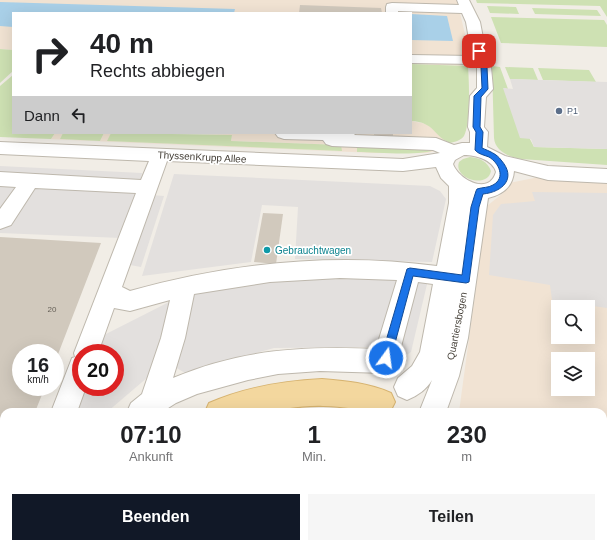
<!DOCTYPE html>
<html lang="de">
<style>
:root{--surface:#fff;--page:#f6f6f6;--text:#202124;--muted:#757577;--accent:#111827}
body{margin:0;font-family:Helvetica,sans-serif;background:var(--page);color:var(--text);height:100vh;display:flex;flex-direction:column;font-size:15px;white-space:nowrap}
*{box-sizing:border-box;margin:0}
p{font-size:13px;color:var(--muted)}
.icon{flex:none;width:22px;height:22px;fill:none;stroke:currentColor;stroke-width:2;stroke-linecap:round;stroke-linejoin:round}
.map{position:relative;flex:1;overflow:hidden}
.panel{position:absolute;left:0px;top:408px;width:607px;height:140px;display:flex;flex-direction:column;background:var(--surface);border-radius:12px 12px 0 0;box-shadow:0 4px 16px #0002}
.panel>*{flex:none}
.hud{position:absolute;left:12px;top:12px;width:400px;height:122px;border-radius:0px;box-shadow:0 4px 16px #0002;background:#fff;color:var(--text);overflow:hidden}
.fabs{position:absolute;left:551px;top:300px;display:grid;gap:8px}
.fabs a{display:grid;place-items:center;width:44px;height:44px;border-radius:0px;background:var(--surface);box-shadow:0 4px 16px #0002;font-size:20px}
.speed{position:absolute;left:12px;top:344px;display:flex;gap:8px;font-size:20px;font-weight:700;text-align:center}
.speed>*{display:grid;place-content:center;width:52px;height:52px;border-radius:50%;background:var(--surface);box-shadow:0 4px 16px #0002;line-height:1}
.speed small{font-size:10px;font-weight:400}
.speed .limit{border:6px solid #d22;background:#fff;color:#111}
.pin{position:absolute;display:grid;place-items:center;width:34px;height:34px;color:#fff;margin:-17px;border-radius:8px;box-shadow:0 2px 6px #0006}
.me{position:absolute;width:44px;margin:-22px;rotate:14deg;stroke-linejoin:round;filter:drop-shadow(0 0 3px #0008)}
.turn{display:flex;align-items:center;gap:14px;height:84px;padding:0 12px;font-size:18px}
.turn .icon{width:52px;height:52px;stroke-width:2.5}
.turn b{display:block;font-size:28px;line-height:34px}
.then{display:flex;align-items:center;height:38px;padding:0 12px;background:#0003;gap:8px;font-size:15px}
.eta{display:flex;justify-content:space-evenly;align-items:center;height:68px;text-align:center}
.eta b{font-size:24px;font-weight:700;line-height:28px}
.primary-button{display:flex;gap:8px;margin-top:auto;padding:8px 12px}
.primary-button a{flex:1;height:46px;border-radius:0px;background:var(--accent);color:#fff;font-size:16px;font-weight:700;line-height:46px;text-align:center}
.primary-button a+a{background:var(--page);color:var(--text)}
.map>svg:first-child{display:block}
.commercial{fill:#f1e3d3;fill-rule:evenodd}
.green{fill:#cee1b3}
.parking{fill:#e3e0de}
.water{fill:#a9d0e8}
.building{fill:#d1c9bd}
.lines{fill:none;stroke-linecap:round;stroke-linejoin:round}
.minor-casing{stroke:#beb8ad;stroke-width:2}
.major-casing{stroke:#d6b370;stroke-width:2}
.minor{fill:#fff;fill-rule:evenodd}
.major{fill:#f3d79e;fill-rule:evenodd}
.route{fill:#1a73e8;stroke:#114b97}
.service-dot{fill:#5c6f8a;stroke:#fff;stroke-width:1.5}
.culture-dot{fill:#0f9aa8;stroke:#fff;stroke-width:1.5}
.labels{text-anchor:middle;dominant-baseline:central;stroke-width:3.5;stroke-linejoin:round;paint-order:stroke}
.number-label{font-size:8px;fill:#666158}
.far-service-label{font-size:9px;fill:#4e5e75;stroke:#fff;text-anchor:start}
.street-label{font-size:10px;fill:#433e36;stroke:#fff}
.culture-label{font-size:10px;fill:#0d838f;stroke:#fff;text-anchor:start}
</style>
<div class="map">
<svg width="607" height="548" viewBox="0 0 607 548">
<rect width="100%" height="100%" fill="#f1ede6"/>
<g class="commercial">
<polygon points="0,0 457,0 467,43 468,66 411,64 411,13 13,13 13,50 0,49"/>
<polygon points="411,121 422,123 429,125 446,141 450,143 439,150 427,153 374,153 0,137 51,139 55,133 63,133 60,139 100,141 104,133 111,133 108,141 341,151 341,145 231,141 232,135 169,133 411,133"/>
<path d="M549,175L607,178V538L603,537V412H459L487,206L503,193L509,183ZM558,307H588V337H558ZM558,359H588V389H558Z"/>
</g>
<g class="green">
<polygon points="476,0 607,0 607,17 600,6 477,3"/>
<polygon points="487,6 516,7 519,14 490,13"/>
<polygon points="532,8 597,10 601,16 535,14"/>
<polygon points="491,17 604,20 607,25 607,47 501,43"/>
<polygon points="0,49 13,50 13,71 0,83"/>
<path d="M411,64L468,66C469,81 471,123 464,136C461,140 455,142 450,143C433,136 435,122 411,121Z"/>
<path d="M492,66L500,67L508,89L504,88L534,147L607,149V165L521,159C509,157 495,151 494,138Z"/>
<polygon points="505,67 533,68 538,80 510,79"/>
<polygon points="538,68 589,70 596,82 543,80"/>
<polygon points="13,75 13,133 55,133 51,139 0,137 0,86"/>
<polygon points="63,133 104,133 100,141 60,139"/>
<polygon points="111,133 232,135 231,141 341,145 342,151 107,141"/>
<path d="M357,144L437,149C421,157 376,152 357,152Z"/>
<path d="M470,157C480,158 487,161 491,171C488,189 453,179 459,162L463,159Z"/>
<polygon points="603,537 607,538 607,548 525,548 491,544 603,544"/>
</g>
<g class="parking">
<polygon points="510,79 607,82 607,149 534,147 531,139 520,138 503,88 513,89"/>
<polygon points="0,166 142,173 138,194 164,196 141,267 130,265 121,238 0,233"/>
<polygon points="174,174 430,186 440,191 446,199 432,262 295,259 298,207 262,205 251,262 142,276"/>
<polygon points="532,192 607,193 607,308 552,300 550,285 489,275 493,215 501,204 535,201"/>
<polygon points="329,274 428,280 411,352 401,359 373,347 274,348 185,373 175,367 192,294 267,278"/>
<polygon points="173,300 155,371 107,412 77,412 85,387 115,387 115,353 96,353 102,336"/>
</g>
<g class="water">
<polygon points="0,2 235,9 234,13 13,13 13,27 0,26"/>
<polygon points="411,14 447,16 453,41 411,40"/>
</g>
<g class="building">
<polygon points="300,5 381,8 382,13 299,13"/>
<polygon points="374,133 393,133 393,139 374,138"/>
<polygon points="263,213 283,214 276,264 254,262"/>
<polygon points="0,237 101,243 55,362 55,353 21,353 21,387 45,387 35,412 4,412 4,492 0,502"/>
</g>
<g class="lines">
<g class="minor-casing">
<g id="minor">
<path d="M457,0H469L480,22L487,59L491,67L493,89L486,97L484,127L488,132L487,147L505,156L548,166L607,169V183L548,180L514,171C513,187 502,195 488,198L468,338L459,376L446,412H420V410L432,380C427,389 417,396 407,400L398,396L394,387L398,378L412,366L420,352L433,284L418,282L398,358L393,370L384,373L320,371L278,374L248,380L197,394L176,403L162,412H127L131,403L142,394L161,338L170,300L130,311L114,308L98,353H81V387H86L77,412H51L72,358L75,357L74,353L136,193L35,188L11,225L0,229V209L16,187L0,186V172L141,180L149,161L0,154V142L403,159L440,153L433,150L332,146L326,144L323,140L284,139L278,137L275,133H356L354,135L436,138L454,145L462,143H470V132L468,127L470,96L477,88V67L475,64L411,63V55L472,56L466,22L462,13L398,11V13H386V7L387,4L392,3L459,5ZM464,155C476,155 493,160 496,172C489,196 459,180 453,164L455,160ZM167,161L403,171L436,167L441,178L449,186V203L437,266C334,252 230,263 130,291L122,287ZM340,278L397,280L376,349C303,346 242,349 173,378L185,338L194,294L270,282Z"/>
<polygon points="4,536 4,544 35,544 33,548 0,548 0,544"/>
<rect x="397" y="544" width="32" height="4"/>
</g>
</g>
<g class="major-casing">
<g id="major">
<path d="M322,379C346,381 369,383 391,393L395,402L390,412C367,412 346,406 323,406C301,405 281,410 260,412C242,414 223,412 205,412L209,403C246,387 282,381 322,379Z"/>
<polygon points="79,544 111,544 109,548 77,548"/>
<polygon points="139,544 172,544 174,548 141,548"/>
</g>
</g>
<use href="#minor" class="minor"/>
<use href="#major" class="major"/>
</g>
<path class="route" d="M479,49L482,51L483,59L487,67L488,89L481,97L480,127L483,132L482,148C489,151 497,154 501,160C517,178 503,192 483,194L479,207L469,282L466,283L413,276L391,358L390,362L386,363L382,362L381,358L407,269L410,268L462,275L471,207L476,191L477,189C483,187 488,188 493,185C506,178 499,163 489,157C484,155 478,154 475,150L476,132L473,127L474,96L482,88L481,67L477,59L476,51Z"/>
<circle class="service-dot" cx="559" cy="111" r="4"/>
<circle class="culture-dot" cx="267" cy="250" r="4"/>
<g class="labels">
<g class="number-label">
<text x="52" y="309">20</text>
</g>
<g class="far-service-label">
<text x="567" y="111">P1</text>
</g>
<g class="street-label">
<text transform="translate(202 157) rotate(3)">ThyssenKrupp Allee</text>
<text transform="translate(457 326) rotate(-79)">Quartiersbogen</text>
</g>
<g class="culture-label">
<text x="275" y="250">Gebrauchtwagen</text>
</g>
</g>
</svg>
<div class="fabs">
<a><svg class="icon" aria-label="search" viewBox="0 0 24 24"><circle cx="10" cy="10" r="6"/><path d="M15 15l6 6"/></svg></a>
<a><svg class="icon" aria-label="layers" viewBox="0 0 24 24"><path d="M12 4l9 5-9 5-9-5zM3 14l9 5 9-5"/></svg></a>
</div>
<div class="speed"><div>16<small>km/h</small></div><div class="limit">20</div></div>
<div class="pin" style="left:479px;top:51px;background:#d93025"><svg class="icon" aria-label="arrive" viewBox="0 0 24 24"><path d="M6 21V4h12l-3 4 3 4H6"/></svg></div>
<svg class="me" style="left:386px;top:358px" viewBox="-20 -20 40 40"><circle r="17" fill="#1a73e8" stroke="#fff" stroke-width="3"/><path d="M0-11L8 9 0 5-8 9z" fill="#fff"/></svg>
<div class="hud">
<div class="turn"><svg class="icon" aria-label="right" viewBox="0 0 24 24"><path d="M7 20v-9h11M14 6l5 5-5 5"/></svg><div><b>40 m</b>Rechts abbiegen</div></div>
<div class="then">Dann<svg class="icon" aria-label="left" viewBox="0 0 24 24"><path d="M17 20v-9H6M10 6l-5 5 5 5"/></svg></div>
</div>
<section class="panel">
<div class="eta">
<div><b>07:10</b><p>Ankunft</p></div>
<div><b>1</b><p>Min.</p></div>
<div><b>230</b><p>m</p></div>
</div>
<div class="primary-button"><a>Beenden</a><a>Teilen</a></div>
</section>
</div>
